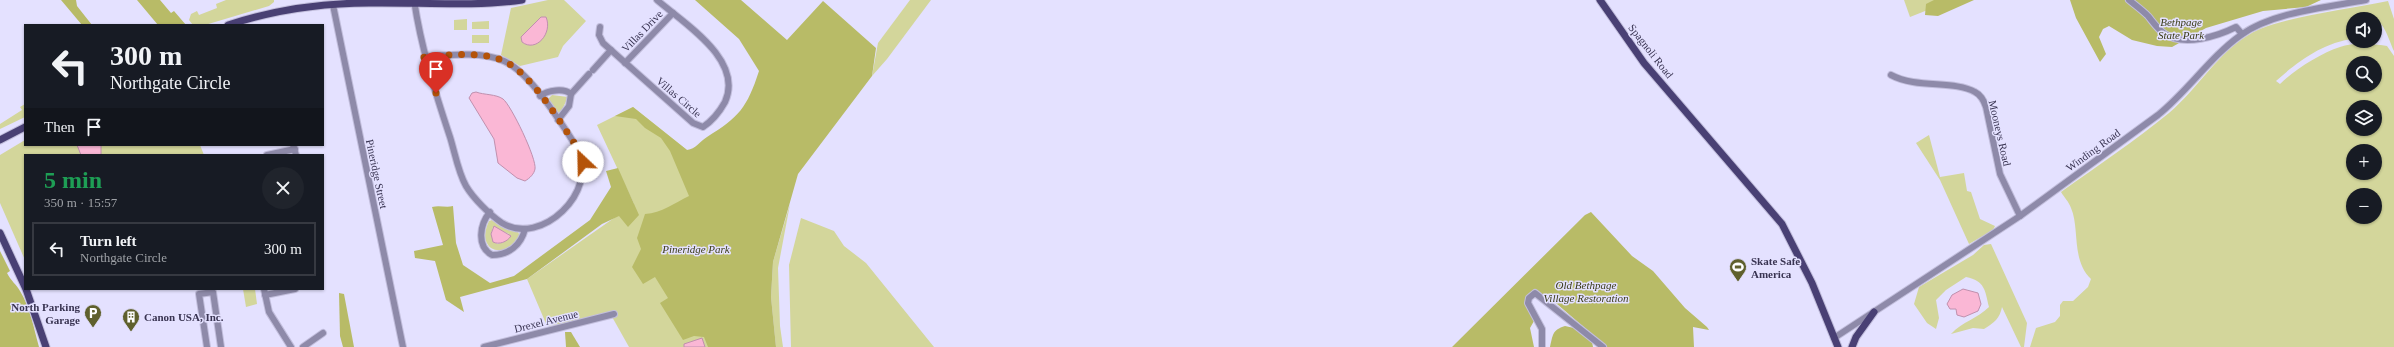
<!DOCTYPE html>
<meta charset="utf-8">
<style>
:root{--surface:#171b24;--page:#20242c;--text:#f1f3f6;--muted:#9ea1a6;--line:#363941}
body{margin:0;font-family:"Times New Roman",serif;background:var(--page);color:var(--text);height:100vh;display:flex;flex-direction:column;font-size:15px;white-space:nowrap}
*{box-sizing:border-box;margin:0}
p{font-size:13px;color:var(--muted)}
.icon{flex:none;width:22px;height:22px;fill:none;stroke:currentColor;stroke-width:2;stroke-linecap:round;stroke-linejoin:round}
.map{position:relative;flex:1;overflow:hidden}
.drawer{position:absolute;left:24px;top:154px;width:300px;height:136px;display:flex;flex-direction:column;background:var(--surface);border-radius:0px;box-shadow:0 1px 3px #0004}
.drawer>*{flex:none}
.banner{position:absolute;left:24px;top:24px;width:300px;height:122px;border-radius:0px;box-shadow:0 1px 3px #0004;background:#171b24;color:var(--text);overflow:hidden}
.tools{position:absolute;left:2346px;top:12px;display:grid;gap:8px}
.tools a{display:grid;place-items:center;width:36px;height:36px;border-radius:50%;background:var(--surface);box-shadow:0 1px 3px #0004;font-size:20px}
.pin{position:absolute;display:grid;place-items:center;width:34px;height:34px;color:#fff;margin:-41px -17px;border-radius:50% 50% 50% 0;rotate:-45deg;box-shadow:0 0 4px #0007}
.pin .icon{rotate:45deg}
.me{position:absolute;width:44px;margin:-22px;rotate:336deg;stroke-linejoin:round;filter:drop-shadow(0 0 3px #0008)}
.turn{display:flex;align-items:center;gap:14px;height:84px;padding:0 20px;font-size:18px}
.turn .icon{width:52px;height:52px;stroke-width:2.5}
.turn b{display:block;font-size:28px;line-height:34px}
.then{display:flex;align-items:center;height:38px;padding:0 20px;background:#0003;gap:8px;font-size:15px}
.round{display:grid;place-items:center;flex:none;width:42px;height:42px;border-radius:21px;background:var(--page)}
.summary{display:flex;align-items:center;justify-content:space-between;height:68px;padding:0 20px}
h1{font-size:24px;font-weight:700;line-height:30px;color:#1e9e55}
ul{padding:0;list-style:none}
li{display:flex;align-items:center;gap:12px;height:54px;margin:0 8px 6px;padding:0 12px;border:2px solid var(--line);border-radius:0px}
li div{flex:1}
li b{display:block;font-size:15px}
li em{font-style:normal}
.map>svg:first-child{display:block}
.green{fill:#d3d69b;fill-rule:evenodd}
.forest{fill:#b8bb67}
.water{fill:#fab7d5;stroke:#c090ae}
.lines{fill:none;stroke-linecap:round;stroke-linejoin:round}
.minor-casing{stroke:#c2bedc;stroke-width:8}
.major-casing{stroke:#c2bedc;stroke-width:9}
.minor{stroke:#8e8aa9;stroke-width:6}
.major{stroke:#494074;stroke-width:7}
.route{stroke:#b45309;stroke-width:7;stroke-dasharray:0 12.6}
.labels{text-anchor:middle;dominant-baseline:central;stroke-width:3;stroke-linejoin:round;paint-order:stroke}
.park-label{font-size:11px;font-style:italic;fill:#3b3c18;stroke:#e4e1ff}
.street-label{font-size:11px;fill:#393452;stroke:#e4e1ff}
.poi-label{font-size:11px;font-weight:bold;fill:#393452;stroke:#e4e1ff;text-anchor:start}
</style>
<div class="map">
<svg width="2394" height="347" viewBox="0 0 2394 347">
<rect width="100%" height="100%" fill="#e4e1ff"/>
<g class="green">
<polygon points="226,0 274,0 274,2 269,6 205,25 193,25 189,20 191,14 197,11 199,15 217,8 216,4"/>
<polygon points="548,0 564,0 586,21 563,46 558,57 520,66 501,55 511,8"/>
<polygon points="910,0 931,0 887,59 872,76 878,43"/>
<polygon points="1904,0 1953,0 1910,17"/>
<path d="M2388,1L2394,19V51C2388,38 2383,15 2366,17L2369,19H2353V39C2324,42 2297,62 2276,81L2280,84C2294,70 2321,53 2340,47C2354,42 2372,44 2387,46L2394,56V347H2030L2036,328L2055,322L2060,316V305L2063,301H2073L2088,287L2091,279C2071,260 2080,229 2071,208C2069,202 2064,197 2061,192C2097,166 2135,141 2169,113C2200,87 2222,45 2260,29C2296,15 2350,9 2388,1ZM2353,63H2375V85H2353ZM2353,107H2375V129H2353ZM2353,151H2375V173H2353ZM2353,195H2375V217H2353Z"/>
<polygon points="467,19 467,30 454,30 454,20"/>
<polygon points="489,21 489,29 472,29 472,22"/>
<rect x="472" y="35" width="17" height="8"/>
<polygon points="552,95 568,97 561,112 557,113 548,99"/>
<polygon points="25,104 25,117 0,129 0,124 22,110 20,107"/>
<polygon points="633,107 687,150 769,347 629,347 611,315 547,326 527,279 634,204 597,125"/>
<polygon points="1929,135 1940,177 1964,173 1967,191 1971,192 1980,219 1995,226 1993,230 1969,244 1940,180 1916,143"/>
<polygon points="25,140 25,145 200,145 204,155 25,155 25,260 0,203 0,155"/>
<polygon points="790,204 778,268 780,326 783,347 776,347 771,297 773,262"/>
<polygon points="801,218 834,231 844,246 866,263 934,347 791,347 789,265"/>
<path d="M492,220L500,226L518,232L520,236C515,244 503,255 491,248C482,240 485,230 489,221ZM493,227L509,234L504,242L497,244L491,234Z"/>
<path d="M1991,244L2027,323L2024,347H2021L2002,307C2000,318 1994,323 1984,329L1973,328L1951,334C1962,322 1978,318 1989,307C1985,290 1985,281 1966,277L1946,290L1936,300L1939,318L1936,329L1927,323L1914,304L1919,287L1973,255L1984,245Z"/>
<polygon points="243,289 255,289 257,304 246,307"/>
</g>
<g class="forest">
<polygon points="61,0 76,0 77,6 92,25 82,25"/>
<polygon points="137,0 160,0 171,13 174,11 186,25 158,25"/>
<path d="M695,0H741L787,40L823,1L876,48L872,76L798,174L773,262L771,297L776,347H708L704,337L694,336L683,340L660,303L668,298L655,277L643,284L632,267L641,249L637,238L645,214C662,213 674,203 689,196L670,151L661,138L645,128L636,119L615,116L633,107L687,150C696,149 699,142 707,137C739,117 747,108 759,71L739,39Z"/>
<polygon points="1934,0 1974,0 1938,16 1925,15 1926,4"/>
<polygon points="2070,0 2321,0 2306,7 2263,11 2206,28 2172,47 2157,46 2132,40 2109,26 2103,29 2099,37 2106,54 2100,62 2076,18"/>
<path d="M618,168L639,215L628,227L619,216L602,224L527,279L460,297L464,312L446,300L435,261L415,258L414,251L443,245L432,207C440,205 446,208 453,206L456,243L463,265L490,283L514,276L590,220L611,187L606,171Z"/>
<polygon points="1591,212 1632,256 1653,271 1685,308 1707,327 1709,330 1693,327 1694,347 1607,347 1557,304 1537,292 1532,292 1526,298 1526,305 1534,321 1530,328 1534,347 1452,347 1585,215"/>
<path d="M0,251L10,271L7,273C11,281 16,284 20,291C30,307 34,329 39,347H0Z"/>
<polygon points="339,293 344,294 354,347 343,347 340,336"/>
<path d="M1565,326L1574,328L1592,342L1593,347H1550C1553,335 1552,330 1565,326Z"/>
<polygon points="565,332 571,332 580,347 566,347"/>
</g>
<g class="water">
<path d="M541,17H546C553,33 536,53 522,42L521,37Z"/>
<path d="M476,92C484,95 496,94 503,99C511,105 537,159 535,169C534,174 530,178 525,181L517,178L498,163L494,139L469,98L472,93Z"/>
<polygon points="77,145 101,145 101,155 81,155"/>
<path d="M494,226L511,236C507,242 499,245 493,242L491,234Z"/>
<polygon points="1963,289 1978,293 1981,304 1978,311 1964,317 1957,315 1956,309 1950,309 1947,304 1952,295"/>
<polygon points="702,338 705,347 684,347 684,344"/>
</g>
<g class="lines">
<g class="minor-casing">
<g id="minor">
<path d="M414,0C421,47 435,92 450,137C455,153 458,172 466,186C473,198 490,215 502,223C541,247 599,192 578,149C561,123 531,73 504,61C481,51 449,55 424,57"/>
<path d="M2129,0C2135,5 2142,10 2148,16C2153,22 2158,30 2165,34C2184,47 2218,36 2236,27L2242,34"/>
<polyline points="333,5 403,347"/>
<path d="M600,27L599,35L603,43L693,123L703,127C712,121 720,111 725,102C744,60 685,24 657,0"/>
<polyline points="625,63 673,13"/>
<polyline points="593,70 611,50"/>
<path d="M1891,75C1917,89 1954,80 1975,92C1981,95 1984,101 1986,107L2000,174L2020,216"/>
<polyline points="571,94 589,74"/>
<path d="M540,96C548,90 564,88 571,94L569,106L558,120"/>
<polyline points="293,145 296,155"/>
<polyline points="267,155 295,149"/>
<path d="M490,212C480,224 476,246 492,255C509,255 521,245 525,229"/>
<polyline points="264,289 269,312 291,347"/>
<polyline points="265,295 295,289"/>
<path d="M1834,338L2020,216L2158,115C2188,91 2210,57 2241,35C2273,12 2328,7 2366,0"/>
<polyline points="207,347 199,294 213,292 221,347"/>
<polyline points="303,347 323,333"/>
<polyline points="484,347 614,314"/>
<polyline points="1542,347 1542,329 1528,303 1529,298 1535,293 1603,347"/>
</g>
</g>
<g class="major-casing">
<g id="major">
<polyline points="1600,0 1644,63 1782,224 1812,283 1838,347"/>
<path d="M228,25C274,10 321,3 369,3C419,2 472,7 522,0"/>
<polyline points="0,140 25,127"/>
<polyline points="0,233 25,287"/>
<polyline points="26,289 46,347"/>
<polyline points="1852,347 1856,337 1874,312"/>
</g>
</g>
<use href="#minor" class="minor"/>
<use href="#major" class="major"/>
</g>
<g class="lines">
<path class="route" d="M436,93L424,57C449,55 481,51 504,61C531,73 561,123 578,149L583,162"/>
</g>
<defs>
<g id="stadium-pin" transform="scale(0.9)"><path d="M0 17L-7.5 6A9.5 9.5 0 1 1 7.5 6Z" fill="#5f602d" stroke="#e4e1ff"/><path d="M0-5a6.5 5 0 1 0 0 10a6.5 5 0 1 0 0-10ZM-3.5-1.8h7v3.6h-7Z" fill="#fff"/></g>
<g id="parking-pin" transform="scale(0.9)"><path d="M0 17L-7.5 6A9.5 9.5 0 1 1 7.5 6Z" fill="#5f602d" stroke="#e4e1ff"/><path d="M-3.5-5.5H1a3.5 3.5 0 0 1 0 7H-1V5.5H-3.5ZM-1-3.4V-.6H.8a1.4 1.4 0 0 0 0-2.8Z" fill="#fff"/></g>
<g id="building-pin" transform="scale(0.9)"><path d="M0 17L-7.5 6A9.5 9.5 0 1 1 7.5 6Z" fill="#5f602d" stroke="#e4e1ff"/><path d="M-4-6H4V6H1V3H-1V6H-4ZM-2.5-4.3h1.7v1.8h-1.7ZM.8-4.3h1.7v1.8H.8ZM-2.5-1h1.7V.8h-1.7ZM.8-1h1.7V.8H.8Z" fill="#fff"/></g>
</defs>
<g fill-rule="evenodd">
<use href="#stadium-pin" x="1738" y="267"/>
<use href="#parking-pin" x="93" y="313"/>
<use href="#building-pin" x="131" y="317"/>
</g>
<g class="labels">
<g class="park-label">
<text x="2181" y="22">Bethpage<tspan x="2181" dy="13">State Park</tspan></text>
<text x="696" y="249">Pineridge Park</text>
<text x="1586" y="285">Old Bethpage<tspan x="1586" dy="13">Village Restoration</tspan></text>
</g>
<g class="street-label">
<text transform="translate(642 31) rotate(-46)">Villas Drive</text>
<text transform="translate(1651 51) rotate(52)">Spagnoli Road</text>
<text transform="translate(679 97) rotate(41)">Villas Circle</text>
<text transform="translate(2000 133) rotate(77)">Mooneys Road</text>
<text transform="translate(2093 150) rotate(-36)">Winding Road</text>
<text transform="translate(377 174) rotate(78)">Pineridge Street</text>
<text transform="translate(546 321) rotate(-14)">Drexel Avenue</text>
</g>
<g class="poi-label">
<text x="1751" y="261">Skate Safe<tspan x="1751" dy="13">America</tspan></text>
<text x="80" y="307" text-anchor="end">North Parking<tspan x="80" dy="13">Garage</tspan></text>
<text x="144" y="317">Canon USA, Inc.</text>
</g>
</g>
</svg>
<div class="tools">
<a><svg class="icon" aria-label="sound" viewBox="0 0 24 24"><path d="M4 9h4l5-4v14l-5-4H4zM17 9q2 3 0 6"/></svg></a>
<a><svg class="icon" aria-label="search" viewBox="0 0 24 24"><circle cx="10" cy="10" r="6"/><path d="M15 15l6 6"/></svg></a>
<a><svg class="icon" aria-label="layers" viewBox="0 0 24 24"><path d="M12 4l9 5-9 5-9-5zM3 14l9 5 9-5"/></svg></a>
<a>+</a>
<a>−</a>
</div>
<div class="pin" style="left:436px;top:93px;background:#d93025"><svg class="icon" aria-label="arrive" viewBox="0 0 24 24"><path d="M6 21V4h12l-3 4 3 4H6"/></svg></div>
<svg class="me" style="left:583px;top:162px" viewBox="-20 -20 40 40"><circle r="19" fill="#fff"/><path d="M0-13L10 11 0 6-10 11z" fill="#b45309"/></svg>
<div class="banner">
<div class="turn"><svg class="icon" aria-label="left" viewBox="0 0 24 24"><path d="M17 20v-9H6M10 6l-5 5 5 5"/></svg><div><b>300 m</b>Northgate Circle</div></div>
<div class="then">Then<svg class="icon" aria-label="arrive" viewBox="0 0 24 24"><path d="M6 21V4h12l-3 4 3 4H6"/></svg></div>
</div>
<section class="drawer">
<div class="summary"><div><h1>5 min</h1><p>350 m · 15:57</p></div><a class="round"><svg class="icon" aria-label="close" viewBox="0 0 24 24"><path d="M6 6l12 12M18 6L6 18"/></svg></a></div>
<ul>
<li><svg class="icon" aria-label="left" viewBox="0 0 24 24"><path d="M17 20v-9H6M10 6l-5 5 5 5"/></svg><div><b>Turn left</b><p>Northgate Circle</p></div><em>300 m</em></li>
</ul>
</section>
</div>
